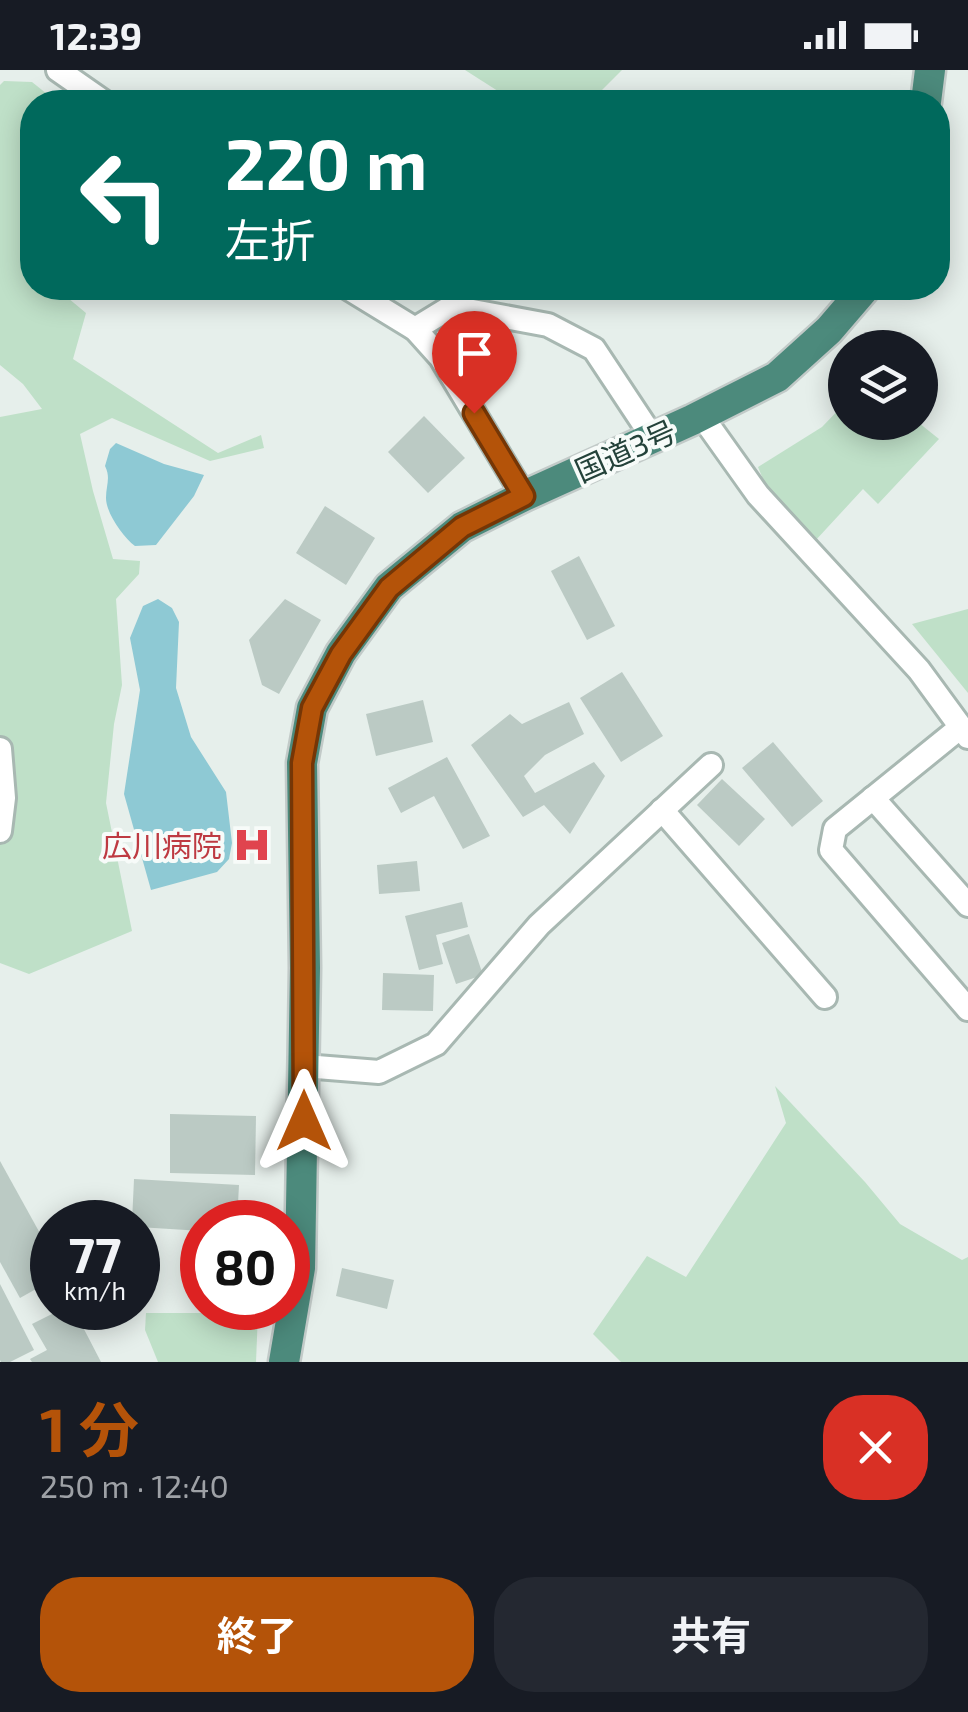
<!DOCTYPE html>
<html lang="ja">
<meta charset="utf-8">
<style>
:root{--surface:#171b24;--page:#242831;--text:#f1f3f6;--muted:#9ea1a6;--accent:#b45309}
body{margin:0;font-family:"Exo 2","Noto Sans JP",sans-serif;background:var(--page);color:var(--text);height:100vh;display:flex;flex-direction:column;font-size:38px;white-space:nowrap}
*{box-sizing:border-box;margin:0}
p{font-size:32px;color:var(--muted)}
.icon{flex:none;width:55px;height:55px;fill:none;stroke:currentColor;stroke-width:2;stroke-linecap:round;stroke-linejoin:round}
.map{position:relative;height:1292px;overflow:hidden}
.sheet{display:flex;flex-direction:column;background:var(--surface);flex:1}
.sheet>*{flex:none}
.top-card{position:absolute;left:20px;top:20px;width:930px;height:210px;border-radius:40px;box-shadow:0 5px 25px #0003;background:#00695c;color:#fff;overflow:hidden}
.controls{position:absolute;left:828px;top:260px;display:grid;gap:20px}
.controls a{display:grid;place-items:center;width:110px;height:110px;border-radius:50%;background:var(--surface);box-shadow:0 5px 25px #0003;font-size:50px}
.speed{position:absolute;left:30px;top:1130px;display:flex;gap:20px;font-size:50px;font-weight:700;text-align:center}
.speed>*{display:grid;place-content:center;width:130px;height:130px;border-radius:50%;background:var(--surface);box-shadow:0 5px 25px #0003;line-height:1}
.speed small{font-size:25px;font-weight:400}
.speed .limit{border:15px solid #d22;background:#fff;color:#111}
.pin{position:absolute;display:grid;place-items:center;width:85px;height:85px;color:#fff;margin:-102px -42px;border-radius:50% 50% 50% 0;rotate:-45deg;box-shadow:0 0 10px #0007}
.pin .icon{rotate:45deg}
.me{position:absolute;width:110px;margin:-55px;rotate:0deg;stroke-linejoin:round;filter:drop-shadow(0 0 8px #0008)}
.turn{display:flex;align-items:center;gap:35px;height:210px;padding:0 40px;font-size:45px}
.turn .icon{width:130px;height:130px;stroke-width:2.5}
.turn b{display:block;font-size:70px;line-height:85px}
.round{display:grid;place-items:center;flex:none;width:105px;height:105px;border-radius:40px;background:var(--page)}
.headline{display:flex;align-items:center;justify-content:space-between;height:170px;padding:0 40px}
h1{font-size:60px;font-weight:700;line-height:75px;color:var(--accent)}
.action{display:flex;gap:20px;margin-top:auto;padding:20px 40px}
.action a{flex:1;height:115px;border-radius:40px;background:var(--accent);color:#fff;font-size:40px;font-weight:700;line-height:115px;text-align:center}
.action a+a{background:var(--page);color:var(--text)}
.status{display:flex;justify-content:space-between;align-items:center;height:70px;padding:0 50px;background:var(--surface);direction:ltr}
.status svg{height:28px;fill:currentColor}
.map>svg:first-child{display:block}
.green{fill:#bfe0c8}
.water{fill:#8ec9d4}
.building{fill:#bbcac4}
.lines{fill:none;stroke-linecap:round;stroke-linejoin:round}
.minor-casing{stroke:#a8b8b2;stroke-width:28}
.trunk-casing{stroke:#c2cac8;stroke-width:35}
.minor{stroke:#fff;stroke-width:22}
.trunk{stroke:#4c8a7c;stroke-width:30}
.route-casing{stroke:#753606;stroke-width:25}
.route{stroke:#b45309;stroke-width:18}
.labels{text-anchor:middle;dominant-baseline:central;stroke-width:8;stroke-linejoin:round;paint-order:stroke}
.street-label{font-size:30px;fill:#24423a;stroke:#f7fbf9}
.health-label{font-size:30px;fill:#be3a42;stroke:#f7fbf9;text-anchor:end}
</style>
<div class="status"><b>12:39</b><svg viewBox="0 0 49 12"><path d="M0 12V9h3v3zM5 12V6h3v6zM10 12V3h3v9zM15 12V0h3v12zM26 1h20v11H26zM47 4h2v5h-2z"/></svg></div>
<div class="map">
<svg width="968" height="1292" viewBox="0 0 968 1292">
<rect width="100%" height="100%" fill="#e6efeb"/>
<g class="green">
<polygon points="465,0 622,0 590,32 515,32"/>
<polygon points="4,11 32,12 57,32 32,32 32,218 56,218 86,243 73,289 218,383 261,365 264,378 210,391 112,348 80,364 93,421 113,489 140,491 139,504 116,529 122,615 114,654 106,733 132,861 29,904 0,893 0,347 42,339 23,314 0,295 0,15"/>
<polygon points="845,333 845,352 919,353 939,369 878,434 863,419 815,471 770,426 758,397 822,357"/>
<polygon points="968,539 968,623 912,554"/>
<polygon points="775,1016 865,1112 900,1154 962,1190 968,1187 968,1292 621,1292 593,1264 647,1186 686,1207 786,1053"/>
<polygon points="146,1243 258,1243 256,1292 158,1292 145,1260"/>
</g>
<g class="water">
<path d="M116,373L164,394L204,405L194,426L156,475L135,476C123,467 106,443 106,428C106,415 111,408 105,396L110,379Z"/>
<polygon points="158,529 172,538 179,552 176,618 191,667 226,722 232,773 229,789 217,802 151,820 124,724 140,620 130,568 143,536"/>
</g>
<g class="building">
<polygon points="424,346 465,388 428,423 388,382"/>
<polygon points="325,436 375,468 346,515 296,483"/>
<polygon points="579,486 615,556 587,570 551,501"/>
<polygon points="285,529 321,550 279,624 262,615 249,570"/>
<polygon points="622,602 663,666 621,692 580,628"/>
<polygon points="423,630 433,672 376,686 366,644"/>
<polygon points="569,632 584,664 545,685 524,706 535,723 594,692 605,706 570,764 544,735 523,747 471,675 510,644 522,654"/>
<polygon points="773,672 823,731 792,757 742,698"/>
<polygon points="447,687 490,766 463,779 434,726 401,743 388,718"/>
<polygon points="722,709 765,749 739,776 697,735"/>
<polygon points="417,791 420,821 379,824 377,795"/>
<polygon points="462,832 468,857 436,865 443,894 419,900 405,846"/>
<polygon points="469,864 483,905 456,914 442,873"/>
<polygon points="383,903 434,905 433,941 382,940"/>
<polygon points="170,1044 256,1046 255,1105 170,1103"/>
<polygon points="0,1091 52,1185 52,1210 20,1228 0,1192"/>
<polygon points="134,1109 239,1115 237,1152 202,1152 202,1161 138,1157 138,1152 132,1152"/>
<polygon points="342,1198 394,1210 387,1239 336,1226"/>
<polygon points="0,1214 34,1280 10,1292 1,1292 0,1290"/>
<polygon points="64,1238 73,1238 101,1292 32,1292 30,1289 47,1280 32,1254"/>
</g>
<g class="lines">
<g class="minor-casing">
<g id="minor">
<polyline points="58,0 104,32"/>
<polyline points="348,218 415,259 441,288 524,426"/>
<polyline points="415,259 451,237 548,255 594,279 653,368"/>
<polyline points="701,345 758,425 919,600 968,667"/>
<polyline points="961,657 835,759 831,780 968,939"/>
<polyline points="0,679 4,728 0,761"/>
<polyline points="873,728 968,835"/>
<polyline points="662,740 825,927"/>
<polyline points="304,996 379,1002 436,974 539,855 711,695"/>
</g>
</g>
<g class="trunk-casing">
<g id="trunk">
<polyline points="926,32 930,0"/>
<polyline points="284,1292 300,1198 305,898 302,693 312,638 341,583 389,517 462,457 524,426 692,350 777,307 829,260 865,218"/>
</g>
</g>
<use href="#minor" class="minor"/>
<use href="#trunk" class="trunk"/>
</g>
<g class="lines">
<g class="route-casing">
<polyline id="route" points="304,1051 302,693 312,638 341,584 389,518 462,457 524,426 474,343"/>
</g>
<use href="#route" class="route"/>
</g>
<defs>
<g id="hospital-bare" transform="scale(3)"><path d="M-5-5h3v3.5h4V-5h3V5h-3V1.5h-4V5h-3Z" fill="#e0444e" stroke="#f7fbf9" stroke-width="2.5" paint-order="stroke"/></g>
</defs>
<g fill-rule="evenodd">
<use href="#hospital-bare" x="252" y="775"/>
</g>
<g class="labels">
<g class="street-label">
<text transform="translate(625 380) rotate(-24)">国道3号</text>
</g>
<g class="health-label">
<text x="222" y="775">広川病院</text>
</g>
</g>
</svg>
<div class="controls">
<a><svg class="icon" aria-label="layers" viewBox="0 0 24 24"><path d="M12 4l9 5-9 5-9-5zM3 14l9 5 9-5"/></svg></a>
</div>
<div class="speed"><div>77<small>km/h</small></div><div class="limit">80</div></div>
<div class="pin" style="left:474px;top:343px;background:#d93025"><svg class="icon" aria-label="arrive" viewBox="0 0 24 24"><path d="M6 21V4h12l-3 4 3 4H6"/></svg></div>
<svg class="me" style="left:304px;top:1051px" viewBox="-20 -20 40 40"><path d="M0-17L14 15 0 8-14 15z" fill="#b45309" stroke="#fff" stroke-width="4"/></svg>
<div class="top-card">
<div class="turn"><svg class="icon" aria-label="left" viewBox="0 0 24 24"><path d="M17 20v-9H6M10 6l-5 5 5 5"/></svg><div><b>220 m</b>左折</div></div>
</div>
</div>
<section class="sheet">
<div class="headline"><div><h1>1 分</h1><p>250 m · 12:40</p></div><a class="round" style="background:#d93025;color:#fff"><svg class="icon" aria-label="close" viewBox="0 0 24 24"><path d="M6 6l12 12M18 6L6 18"/></svg></a></div>
<div class="action"><a>終了</a><a>共有</a></div>
</section>
